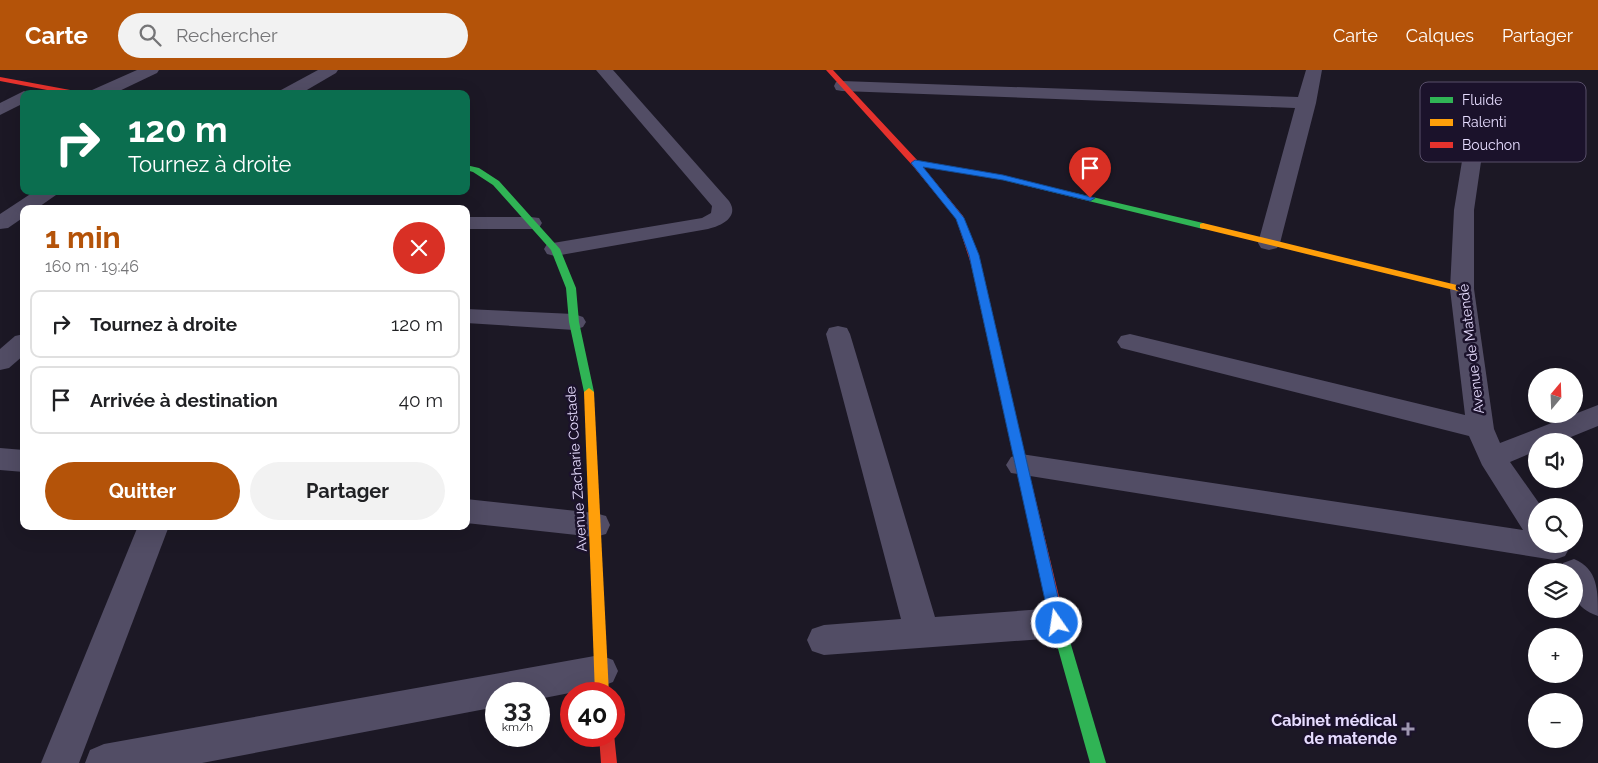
<!DOCTYPE html>
<html lang="fr">
<meta charset="utf-8">
<style>
:root{--surface:#fff;--page:#f2f2f2;--text:#202124;--muted:#757577;--line:#e0e0e0;--accent:#b45309}
body{margin:0;font-family:Raleway,sans-serif;background:var(--page);color:var(--text);height:100vh;display:flex;flex-direction:column;font-size:19px;white-space:nowrap}
*{box-sizing:border-box;margin:0}
p{font-size:16px;color:var(--muted)}
.icon{flex:none;width:28px;height:28px;fill:none;stroke:currentColor;stroke-width:2;stroke-linecap:round;stroke-linejoin:round}
.map{position:relative;flex:1;overflow:hidden}
.side{position:absolute;left:20px;top:135px;width:450px;height:325px;display:flex;flex-direction:column;background:var(--surface);border-radius:10px;box-shadow:0 5px 20px #0002}
.side>*{flex:none}
.banner{position:absolute;left:20px;top:20px;width:450px;height:105px;border-radius:10px;box-shadow:0 5px 20px #0002;background:#0b6e4f;color:#fff;overflow:hidden}
.needle{width:32px;rotate:19deg}
.buttons{position:absolute;left:1528px;top:298px;display:grid;gap:10px}
.buttons a{display:grid;place-items:center;width:55px;height:55px;border-radius:50%;background:var(--surface);box-shadow:0 5px 20px #0002;font-size:25px}
.speed{position:absolute;left:485px;top:612px;display:flex;gap:10px;font-size:25px;font-weight:700;text-align:center}
.speed>*{display:grid;place-content:center;width:65px;height:65px;border-radius:50%;background:var(--surface);box-shadow:0 5px 20px #0002;line-height:1}
.speed small{font-size:12px;font-weight:400}
.speed .limit{border:8px solid #d22;background:#fff;color:#111}
.pin{position:absolute;display:grid;place-items:center;width:42px;height:42px;color:#fff;margin:-51px -21px;border-radius:50% 50% 50% 0;rotate:-45deg;box-shadow:0 0 5px #0007}
.pin .icon{rotate:45deg}
.me{position:absolute;width:55px;margin:-28px;rotate:347deg;stroke-linejoin:round;filter:drop-shadow(0 0 4px #0008)}
.turn{display:flex;align-items:center;gap:18px;height:105px;padding:0 25px;font-size:22px}
.turn .icon{width:65px;height:65px;stroke-width:2.5}
.turn b{display:block;font-size:35px;line-height:42px}
.round{display:grid;place-items:center;flex:none;width:52px;height:52px;border-radius:26px;background:var(--page)}
.summary{display:flex;align-items:center;justify-content:space-between;height:85px;padding:0 25px}
h1{font-size:30px;font-weight:700;line-height:38px;color:var(--accent)}
.action{display:flex;gap:10px;margin-top:auto;padding:10px 25px}
.action a{flex:1;height:58px;border-radius:30px;background:var(--accent);color:#fff;font-size:20px;font-weight:700;line-height:58px;text-align:center}
.action a+a{background:var(--page);color:var(--text)}
ul{padding:0;list-style:none}
li{display:flex;align-items:center;gap:15px;height:68px;margin:0 10px 8px;padding:0 15px;border:2px solid var(--line);border-radius:10px}
li div{flex:1}
li b{display:block;font-size:19px}
li em{font-style:normal}
header{display:flex;align-items:center;gap:30px;box-sizing:border-box;height:70px;padding:0 25px;background:var(--accent);color:#fff}
header strong{font-size:24px}
nav{display:flex;gap:28px;margin-inline-start:auto;font-size:18px}
.search{width:350px;height:45px;background:var(--page);display:flex;align-items:center;gap:12px;box-sizing:border-box;padding:0 18px;border-radius:28px;color:var(--muted);font-size:19px}
.map>svg:first-child{display:block}
.lines{fill:none;stroke-linecap:round;stroke-linejoin:round}
.street{fill:#524d65;fill-rule:evenodd}
.fast{fill:#30b455;fill-rule:evenodd}
.slow{fill:#ff9f0a;fill-rule:evenodd}
.jam{fill:#e5322d;fill-rule:evenodd}
.route{fill:#1a73e8;stroke:#114b97}
.poi-dot{fill:#9f97b2;stroke:#1b122b;stroke-width:2}
.labels{text-anchor:middle;dominant-baseline:central;stroke-width:5;stroke-linejoin:round;paint-order:stroke}
.street-label{font-size:14px;fill:#e6dcfe;stroke:#1b122b}
.near-poi-label{font-size:16px;font-weight:bold;fill:#e6dcfe;stroke:#1b122b;text-anchor:end}
.key{fill:#1b122b;stroke:#584f6a;stroke-width:1}
.key-label{font-size:14px;fill:#e6dcfe}
</style>
<header>
<strong>Carte</strong>
<div class="search"><svg class="icon" aria-label="search" viewBox="0 0 24 24"><circle cx="10" cy="10" r="6"/><path d="M15 15l6 6"/></svg>Rechercher</div>
<nav><a>Carte</a><a>Calques</a><a>Partager</a></nav>
</header>
<div class="map">
<svg width="1598" height="693" viewBox="0 0 1598 693">
<rect width="100%" height="100%" fill="#1c1825"/>
<g class="lines">
<g class="street">
<polygon points="137,0 159,0 157,3 113,24 90,24 92,20"/>
<polygon points="318,0 338,0 336,3 300,24 279,24 281,20"/>
<path d="M596,0H613L729,131C740,147 721,156 708,159L555,186L547,184L544,179L547,174L702,148L711,143L712,136Z"/>
<polygon points="1306,0 1322,0 1316,33 1280,173 1277,178 1269,180 1261,178 1258,173 1295,38 842,21 836,20 834,16 836,12 842,11 1298,27"/>
<polygon points="24,21 31,24 24,24 24,33 0,45 0,33"/>
<polygon points="1481,25 1487,26 1490,30 1474,140 1474,219 1494,359 1500,373 1598,335 1598,356 1561,371 1536,371 1536,381 1510,392 1541,436 1536,436 1536,474 1568,474 1570,477 1565,486 1554,490 1011,403 1006,395 1011,387 1021,384 1523,460 1482,395 1469,366 1121,278 1117,272 1121,266 1130,264 1465,345 1450,219 1454,140 1472,30 1475,26"/>
<polygon points="35,121 59,121 56,125 36,139 24,139 24,147 8,158 0,159 0,144"/>
<polygon points="466,147 531,147 539,148 542,153 539,158 531,159 466,159"/>
<polygon points="466,239 574,244 583,247 586,252 583,257 574,260 466,253"/>
<polygon points="838,256 847,258 850,264 935,547 1057,538 1069,543 1074,553 1069,563 1057,568 824,585 812,581 807,570 812,559 824,555 901,549 826,264 829,258"/>
<polygon points="24,264 24,285 9,298 0,300 0,279 15,266"/>
<polygon points="0,378 24,380 24,402 0,400"/>
<polygon points="466,429 595,443 606,446 610,455 606,464 595,467 466,453"/>
<polygon points="138,456 169,456 79,693 41,693"/>
<path d="M1574,489C1598,499 1598,520 1598,546C1573,537 1574,525 1574,501H1558L1563,493Z"/>
<polygon points="600,585 613,590 618,601 613,612 600,617 539,629 539,624 496,624 496,637 202,693 85,693 90,680 104,674"/>
</g>
<g class="fast">
<polygon points="912,91 1003,106 1203,153 1207,156 1203,159 1003,110 915,95 911,93"/>
<polygon points="466,95 479,98 499,111 560,179 576,218 579,252 594,322 593,325 589,326 584,322 569,252 566,218 551,180 493,115 473,102 466,100"/>
<polygon points="1062,562 1067,564 1069,568 1106,693 1090,693 1055,568 1057,564"/>
</g>
<g class="slow">
<polygon points="1203,153 1465,217 1467,219 1462,222 1200,158 1200,154"/>
<polygon points="976,191 981,194 1028,398 1026,401 1018,401 1016,398 971,194"/>
<polygon points="589,318 594,322 609,624 595,624 584,322"/>
</g>
<g class="jam">
<polygon points="826,0 833,0 918,91 963,146 981,194 979,196 973,196 971,194 956,148 912,95"/>
<polygon points="0,7 81,22 84,24 68,24 0,11"/>
<polygon points="1022,394 1026,395 1028,398 1069,568 1067,572 1062,574 1057,572 1055,568 1016,398 1018,395"/>
<polygon points="614,664 617,693 601,693 599,666 614,666"/>
</g>
</g>
<polygon class="route" points="915,90 1003,105 1095,128 1090,131 1003,110 923,97 964,148 979,185 1064,553 1062,557 1057,559 1052,557 1050,553 969,185 956,149 911,93"/>
<path class="poi-dot" d="M1405.5 651.5h5v5h5v5h-5v5h-5v-5h-5v-5h5z"/>
<g class="labels">
<g class="street-label">
<text transform="translate(1471 279) rotate(-97)">Avenue de Matendé</text>
<text transform="translate(576 399) rotate(-94)">Avenue Zacharie Costade</text>
</g>
<g class="near-poi-label">
<text x="1397" y="650">Cabinet médical<tspan x="1397" dy="18">de matende</tspan></text>
</g>
</g>
<rect x="1420" y="12" width="166" height="80" rx="8" class="key"/>
<rect x="1430" y="27" width="23" height="6" fill="#30b455"/>
<rect x="1430" y="49" width="23" height="7" fill="#ff9f0a"/>
<rect x="1430" y="72" width="23" height="6" fill="#e5322d"/>
<g class="key-label">
<text x="1462" y="35">Fluide</text>
<text x="1462" y="57">Ralenti</text>
<text x="1462" y="80">Bouchon</text>
</g>
</svg>
<div class="buttons">
<a><svg class="needle" viewBox="-14 -14 28 28"><path d="M0-13l5 13h-10z" fill="#e53935"/><path d="M0 13l5-13h-10z" fill="#757577"/></svg></a>
<a><svg class="icon" aria-label="sound" viewBox="0 0 24 24"><path d="M4 9h4l5-4v14l-5-4H4zM17 9q2 3 0 6"/></svg></a>
<a><svg class="icon" aria-label="search" viewBox="0 0 24 24"><circle cx="10" cy="10" r="6"/><path d="M15 15l6 6"/></svg></a>
<a><svg class="icon" aria-label="layers" viewBox="0 0 24 24"><path d="M12 4l9 5-9 5-9-5zM3 14l9 5 9-5"/></svg></a>
<a>+</a>
<a>−</a>
</div>
<div class="speed"><div>33<small>km/h</small></div><div class="limit">40</div></div>
<div class="pin" style="left:1090px;top:128px;background:#d93025"><svg class="icon" aria-label="arrive" viewBox="0 0 24 24"><path d="M6 21V4h12l-3 4 3 4H6"/></svg></div>
<svg class="me" style="left:1057px;top:553px" viewBox="-20 -20 40 40"><circle r="17" fill="#1a73e8" stroke="#fff" stroke-width="3"/><path d="M0-11L8 9 0 5-8 9z" fill="#fff"/></svg>
<div class="banner">
<div class="turn"><svg class="icon" aria-label="right" viewBox="0 0 24 24"><path d="M7 20v-9h11M14 6l5 5-5 5"/></svg><div><b>120 m</b>Tournez à droite</div></div>
</div>
<section class="side">
<div class="summary"><div><h1>1 min</h1><p>160 m · 19:46</p></div><a class="round" style="background:#d93025;color:#fff"><svg class="icon" aria-label="close" viewBox="0 0 24 24"><path d="M6 6l12 12M18 6L6 18"/></svg></a></div>
<ul>
<li><svg class="icon" aria-label="right" viewBox="0 0 24 24"><path d="M7 20v-9h11M14 6l5 5-5 5"/></svg><div><b>Tournez à droite</b></div><em>120 m</em></li>
<li><svg class="icon" aria-label="arrive" viewBox="0 0 24 24"><path d="M6 21V4h12l-3 4 3 4H6"/></svg><div><b>Arrivée à destination</b></div><em>40 m</em></li>
</ul>
<div class="action"><a>Quitter</a><a>Partager</a></div>
</section>
</div>
